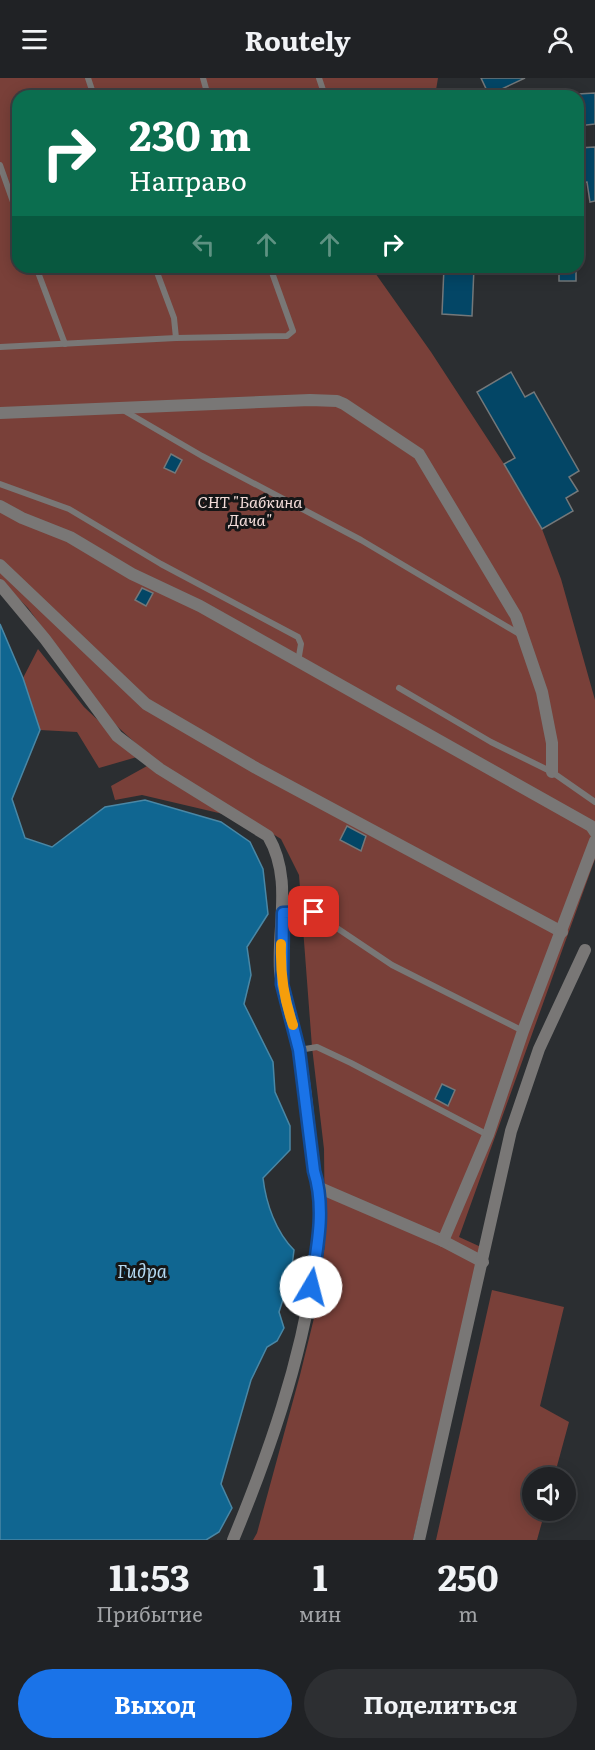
<!DOCTYPE html>
<html lang="ru">
<meta charset="utf-8">
<style>
:root{--surface:#202225;--page:#2d2f32;--text:#f1f3f6;--muted:#a2a4a7;--line:#3d3f42;--accent:#1a73e8}
body{margin:0;font-family:Literata,serif;background:var(--page);color:var(--text);height:100vh;display:flex;flex-direction:column;font-size:22px;white-space:nowrap}
*{box-sizing:border-box;margin:0}
p{font-size:20px;color:var(--muted)}
.icon{flex:none;width:33px;height:33px;fill:none;stroke:currentColor;stroke-width:2;stroke-linecap:round;stroke-linejoin:round}
.map{position:relative;height:1462px;overflow:hidden}
.sheet{display:flex;flex-direction:column;background:var(--surface);flex:1}
.sheet>*{flex:none}
.guide{position:absolute;left:12px;top:12px;width:572px;height:183px;border-radius:18px;box-shadow:0 3px 15px #0003,0 0 0 2px var(--line);background:#0b6e4f;color:#fff;overflow:hidden}
.controls{position:absolute;left:522px;top:1389px;display:grid;gap:12px}
.controls a{display:grid;place-items:center;width:54px;height:54px;border-radius:50%;background:var(--surface);box-shadow:0 3px 15px #0003,0 0 0 2px var(--line);font-size:30px}
.pin{position:absolute;display:grid;place-items:center;width:51px;height:51px;color:#fff;margin:-26px;border-radius:12px;box-shadow:0 3px 9px #0006}
.me{position:absolute;width:66px;margin:-33px;rotate:8deg;stroke-linejoin:round;filter:drop-shadow(0 0 4px #0008)}
.turn{display:flex;align-items:center;gap:21px;height:126px;padding:0 18px;font-size:27px}
.turn .icon{width:78px;height:78px;stroke-width:2.5}
.turn b{display:block;font-size:42px;line-height:51px}
.lanes{display:flex;align-items:center;height:57px;padding:0 18px;background:#0003;justify-content:center;gap:30px;direction:ltr}
.lanes .off{opacity:.35}
.eta{display:flex;justify-content:space-evenly;align-items:center;height:102px;text-align:center}
.eta b{font-size:36px;font-weight:700;line-height:42px}
.cta{display:flex;gap:12px;margin-top:auto;padding:12px 18px}
.cta a{flex:1;height:69px;border-radius:36px;background:var(--accent);color:#fff;font-size:24px;font-weight:700;line-height:69px;text-align:center}
.cta a+a{background:var(--page);color:var(--text)}
header{display:flex;justify-content:space-between;align-items:center;height:78px;padding:0 18px;background:var(--surface);font-size:27px;font-weight:700}
.map>svg:first-child{display:block}
.green{fill:#794039}
.water{fill:#106691;stroke:#4a87a5;stroke-width:1.5}
.building{fill:#034666;stroke:#74787a;stroke-width:1.5}
.lines{fill:none;stroke-linecap:round;stroke-linejoin:round}
.service{stroke:#797776;stroke-width:6}
.minor{stroke:#797776;stroke-width:12}
.route-casing{stroke:#114b97;stroke-width:15}
.route{stroke:#1a73e8;stroke-width:10}
.slow{stroke:#f59e0b;stroke-width:10}
.labels{text-anchor:middle;dominant-baseline:central;stroke-width:6;stroke-linejoin:round;paint-order:stroke}
.park-label{font-size:16px;font-style:italic;fill:#f3dcd9;stroke:#151617}
.water-label{font-size:18px;font-style:italic;fill:#b3d8f1;stroke:#151617}
</style>
<header><svg class="icon" aria-label="menu" viewBox="0 0 24 24"><path d="M4 6h16M4 12h16M4 18h16"/></svg>Routely<svg class="icon" aria-label="person" viewBox="0 0 24 24"><circle cx="12" cy="8" r="4"/><path d="M4 21q1-7 8-7t8 7"/></svg></header>
<div class="map">
<svg width="595" height="1462" viewBox="0 0 595 1462">
<rect width="100%" height="100%" fill="#2b2e31"/>
<g class="green">
<polygon points="0,0 438,0 435,18 18,18 18,189 364,189 373,192 431,274 504,386 542,451 561,501 595,622 595,781 459,1159 481,1169 413,1462 253,1462 257,1455 300,1297 315,1236 325,1166 324,1071 312,969 299,797 281,761 153,681 109,641 28,530 0,502"/>
<polygon points="38,571 84,629 137,679 99,690 77,654 40,652 23,600"/>
<polygon points="147,688 223,736 142,717 115,722 111,708"/>
<polygon points="492,1212 564,1229 540,1328 569,1344 554,1399 532,1400 532,1432 545,1433 537,1462 436,1462"/>
</g>
<path class="water" d="M0,546L23,600L40,652L12,721L25,760L52,769L105,729L145,722L221,744L250,764L263,791L268,836L247,869L251,897L244,926L273,984L275,1014L290,1048V1072L263,1100C266,1126 276,1154 294,1172L291,1196L279,1234L284,1250L277,1263L267,1269L251,1302L221,1406L232,1430L219,1454L206,1462H0Z"/>
<g class="building">
<polygon points="481,0 525,0 489,17"/>
<polygon points="595,15 595,46 578,48 578,16"/>
<polygon points="595,69 595,123 590,124 587,104 578,105 578,70"/>
<polygon points="444,189 474,189 472,238 442,236"/>
<rect x="559" y="189" width="17" height="14"/>
<polygon points="511,294 525,319 534,314 579,393 569,399 578,413 566,420 573,433 542,451 504,386 515,380 477,314"/>
<polygon points="171,376 182,382 175,395 164,390"/>
<polygon points="142,510 153,515 146,528 135,522"/>
<polygon points="347,748 366,758 361,773 340,762"/>
<polygon points="442,1006 455,1012 448,1028 435,1021"/>
</g>
<g class="lines">
<g class="service">
<polyline points="88,0 94,18"/>
<polyline points="203,0 208,18"/>
<polyline points="319,0 325,18"/>
<polyline points="0,87 18,138"/>
<polyline points="36,189 65,266"/>
<polyline points="155,189 174,240 176,260"/>
<polyline points="0,269 176,260 287,258 293,253 270,189"/>
<polyline points="123,332 202,378 361,462 521,557"/>
<polyline points="0,406 69,431 161,486 298,559 301,566 298,584"/>
<polyline points="399,610 491,664 552,694 595,724"/>
<polyline points="283,835 313,834 392,887 523,953"/>
<polyline points="299,972 317,969 351,985 488,1057"/>
</g>
<g class="minor">
<polyline points="0,335 310,322 337,323 344,326 419,376 516,538 542,614 552,665 552,694"/>
<polyline points="0,428 22,440 70,459 132,496 200,528 591,748 595,754"/>
<polyline points="0,487 146,626 256,690 562,854"/>
<path d="M0,507L45,561L117,658L160,691L268,758C293,801 277,847 280,893C283,920 293,943 298,969C307,1009 309,1052 314,1093C324,1125 319,1159 314,1192C300,1286 269,1375 233,1462"/>
<polyline points="320,1110 443,1163 483,1184"/>
<polyline points="443,1163 488,1057 523,953 595,763"/>
<polyline points="419,1462 511,1053 539,971 585,872"/>
</g>
</g>
<g class="lines">
<g class="route-casing">
<path id="route" d="M311,1209C317,1171 326,1131 314,1093L299,972L282,906L283,835L314,834"/>
</g>
<use href="#route" class="route"/>
<path class="slow" d="M281,866C280,895 283,919 293,947"/>
</g>
<g class="labels">
<g class="park-label">
<text x="250" y="423">СНТ "Бабкина<tspan x="250" dy="18">Дача"</tspan></text>
</g>
<g class="water-label">
<text x="142" y="1192">Гидра</text>
</g>
</g>
</svg>
<div class="controls">
<a><svg class="icon" aria-label="sound" viewBox="0 0 24 24"><path d="M4 9h4l5-4v14l-5-4H4zM17 9q2 3 0 6"/></svg></a>
</div>
<div class="pin" style="left:314px;top:834px;background:#d93025"><svg class="icon" aria-label="arrive" viewBox="0 0 24 24"><path d="M6 21V4h12l-3 4 3 4H6"/></svg></div>
<svg class="me" style="left:311px;top:1209px" viewBox="-20 -20 40 40"><circle r="19" fill="#fff"/><path d="M0-13L10 11 0 6-10 11z" fill="#1a73e8"/></svg>
<div class="guide">
<div class="turn"><svg class="icon" aria-label="right" viewBox="0 0 24 24"><path d="M7 20v-9h11M14 6l5 5-5 5"/></svg><div><b>230 m</b>Направо</div></div>
<div class="lanes"><svg class="icon off" aria-label="left" viewBox="0 0 24 24"><path d="M17 20v-9H6M10 6l-5 5 5 5"/></svg><svg class="icon off" aria-label="ahead" viewBox="0 0 24 24"><path d="M12 20V5M6 11l6-6 6 6"/></svg><svg class="icon off" aria-label="ahead" viewBox="0 0 24 24"><path d="M12 20V5M6 11l6-6 6 6"/></svg><svg class="icon" aria-label="right" viewBox="0 0 24 24"><path d="M7 20v-9h11M14 6l5 5-5 5"/></svg></div>
</div>
</div>
<section class="sheet">
<div class="eta">
<div><b>11:53</b><p>Прибытие</p></div>
<div><b>1</b><p>мин</p></div>
<div><b>250</b><p>m</p></div>
</div>
<div class="cta"><a>Выход</a><a>Поделиться</a></div>
</section>
